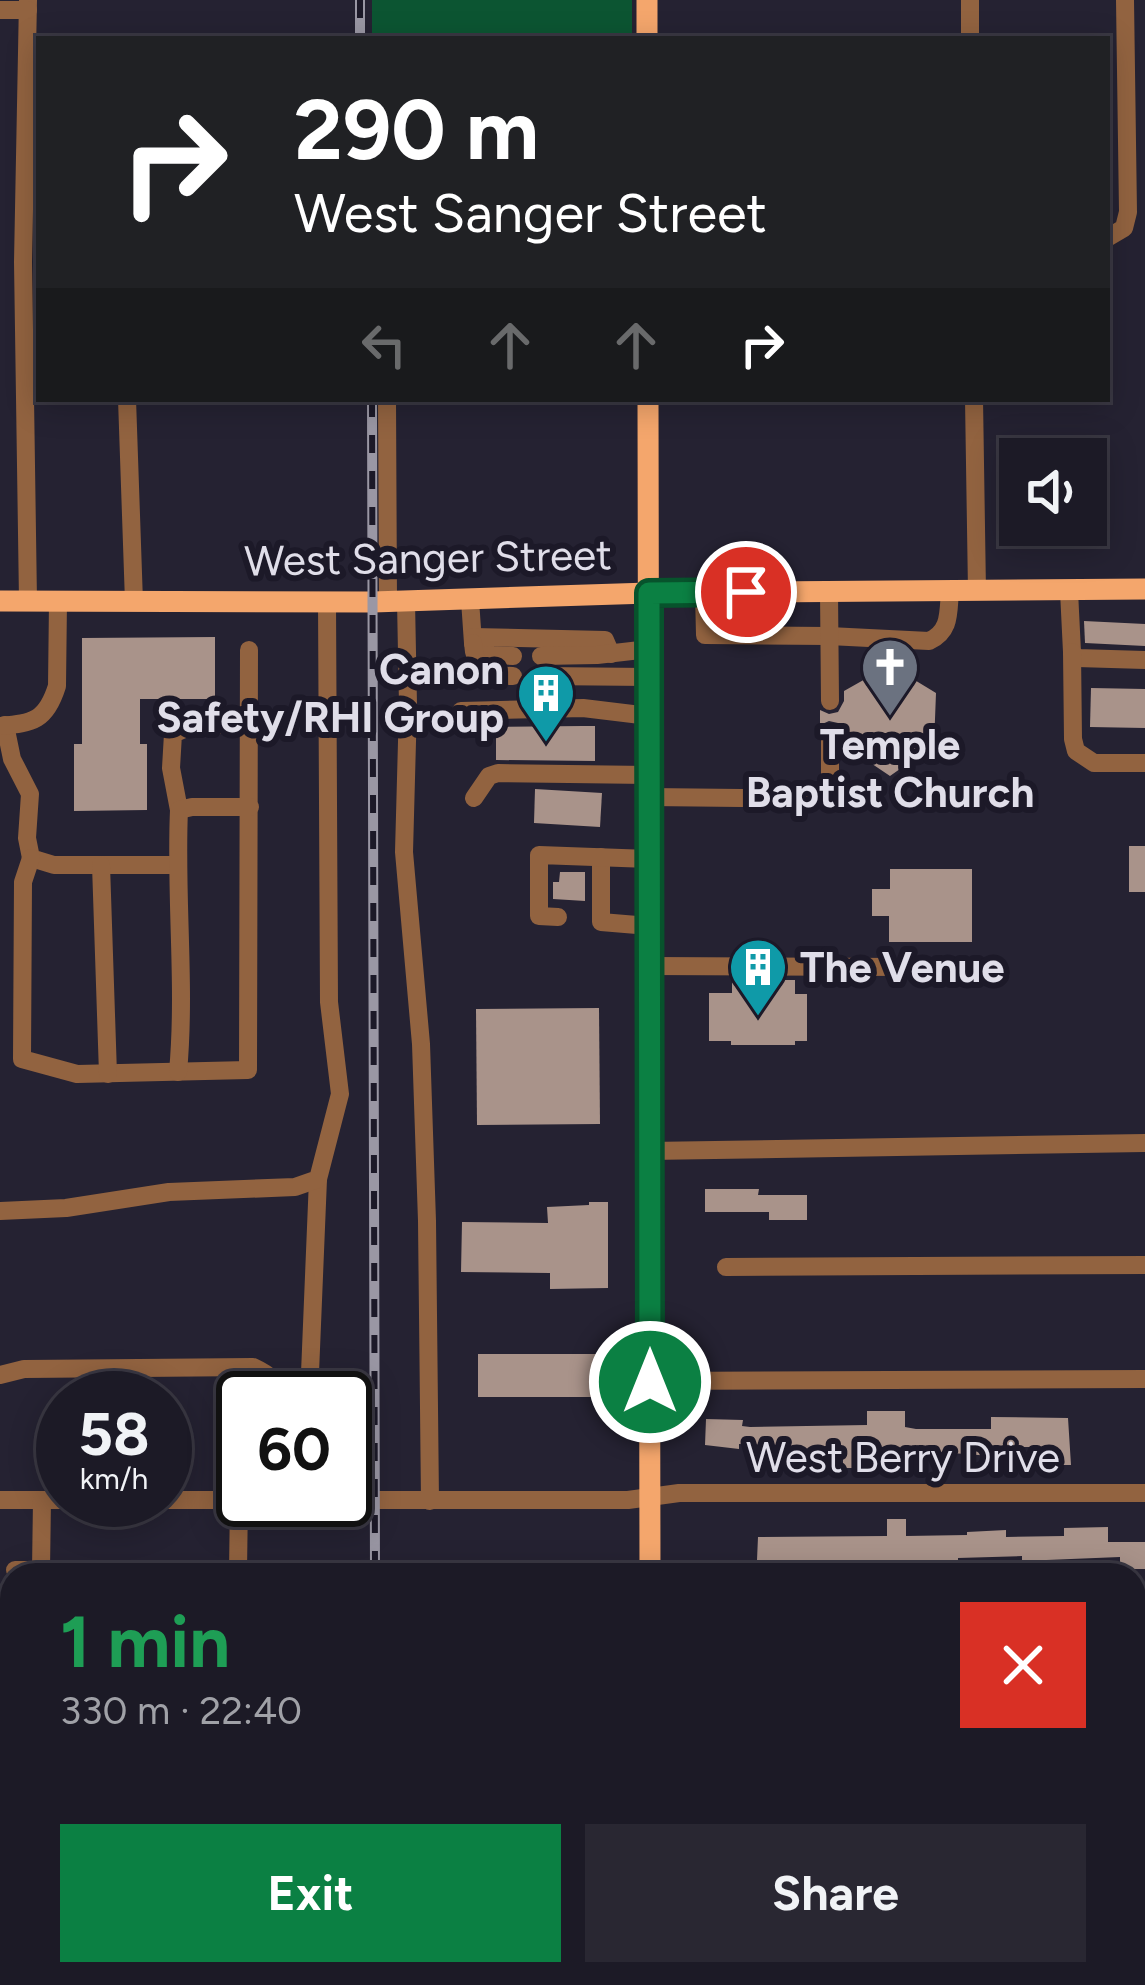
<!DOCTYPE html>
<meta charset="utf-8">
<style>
:root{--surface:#1c1a26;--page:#292732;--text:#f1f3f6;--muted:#a0a1a7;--line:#3a3843;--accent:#0b8043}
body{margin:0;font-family:Figtree,sans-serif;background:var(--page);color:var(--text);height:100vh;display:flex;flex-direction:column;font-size:45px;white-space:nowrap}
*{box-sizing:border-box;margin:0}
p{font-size:39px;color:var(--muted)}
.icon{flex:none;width:66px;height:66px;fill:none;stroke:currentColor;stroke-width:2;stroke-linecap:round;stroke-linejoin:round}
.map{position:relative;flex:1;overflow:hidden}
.side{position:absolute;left:0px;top:1563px;width:1146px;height:423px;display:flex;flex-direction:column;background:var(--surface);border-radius:36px 36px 0 0;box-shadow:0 6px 30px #0003,0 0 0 3px var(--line)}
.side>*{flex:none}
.hud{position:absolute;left:36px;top:36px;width:1074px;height:366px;border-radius:0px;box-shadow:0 6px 30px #0003,0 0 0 3px var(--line);background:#202124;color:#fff;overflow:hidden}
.tools{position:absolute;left:999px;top:438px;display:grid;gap:24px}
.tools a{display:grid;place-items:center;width:108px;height:108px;border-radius:0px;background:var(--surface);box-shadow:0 6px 30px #0003,0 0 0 3px var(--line);font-size:60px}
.speed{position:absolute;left:36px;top:1371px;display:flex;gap:24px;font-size:60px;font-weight:700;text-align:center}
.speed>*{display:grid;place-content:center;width:156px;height:156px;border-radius:50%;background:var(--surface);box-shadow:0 6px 30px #0003,0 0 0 3px var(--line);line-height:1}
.speed small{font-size:30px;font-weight:400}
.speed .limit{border:6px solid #111;border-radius:18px;background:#fff;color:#111}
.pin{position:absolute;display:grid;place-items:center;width:102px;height:102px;color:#fff;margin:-51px;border:6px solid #fff;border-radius:50%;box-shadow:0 3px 12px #0007}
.me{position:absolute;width:132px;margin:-66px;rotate:0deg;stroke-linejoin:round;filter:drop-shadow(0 0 9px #0008)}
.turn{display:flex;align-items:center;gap:42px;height:252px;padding:0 60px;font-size:54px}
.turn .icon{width:156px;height:156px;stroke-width:2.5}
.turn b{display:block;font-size:84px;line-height:102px}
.lanes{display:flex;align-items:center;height:114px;padding:0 60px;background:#0003;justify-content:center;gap:60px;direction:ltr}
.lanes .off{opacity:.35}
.round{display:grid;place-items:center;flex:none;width:126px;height:126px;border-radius:0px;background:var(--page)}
.overview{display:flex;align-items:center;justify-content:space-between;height:204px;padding:0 60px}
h1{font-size:72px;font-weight:700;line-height:90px;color:#1e9e55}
.action{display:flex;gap:24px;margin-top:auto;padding:24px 60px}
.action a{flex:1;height:138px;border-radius:0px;background:var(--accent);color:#fff;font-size:48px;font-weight:700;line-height:138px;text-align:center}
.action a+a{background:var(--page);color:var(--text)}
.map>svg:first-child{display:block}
.green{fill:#0c5532}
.building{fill:#a9938a}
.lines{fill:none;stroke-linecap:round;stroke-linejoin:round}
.minor{stroke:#926340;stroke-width:18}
.major{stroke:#f4a66c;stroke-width:21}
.rail-casing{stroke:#9a97a4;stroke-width:10}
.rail{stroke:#1c1928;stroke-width:6;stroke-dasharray:18;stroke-linecap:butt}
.route-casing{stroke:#07532c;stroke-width:30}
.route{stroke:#0b8043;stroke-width:21}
.labels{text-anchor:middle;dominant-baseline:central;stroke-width:12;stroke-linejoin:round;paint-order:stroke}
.street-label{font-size:42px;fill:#e0dee9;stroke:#1c1928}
.poi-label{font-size:42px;font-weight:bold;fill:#e0dee9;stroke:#1c1928;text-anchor:end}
</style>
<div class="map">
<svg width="1145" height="1985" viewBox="0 0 1145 1985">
<rect width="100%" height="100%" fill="#252232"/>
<rect class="green" x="372" y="0" width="260" height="39"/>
<g class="building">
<polygon points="1084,621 1145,624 1145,646 1085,643"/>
<polygon points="215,637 215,699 140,699 140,744 147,744 147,810 74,811 74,744 82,744 82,638"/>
<polygon points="890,665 936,693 934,745 890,776 844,745 844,734 838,723 829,721 820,725 820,710 829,714 838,712 844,701 844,691"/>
<polygon points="1091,688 1145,689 1145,728 1090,727"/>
<polygon points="583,726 595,726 595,761 496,760 496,727"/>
<polygon points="535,789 602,793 600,827 534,823"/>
<rect x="1129" y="846" width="16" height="46"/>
<polygon points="890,869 972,869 972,942 889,942 889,916 872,916 872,889 890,889"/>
<polygon points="560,872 585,872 585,901 553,899 553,882 559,882"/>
<polygon points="732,980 795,980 795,994 807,994 807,1041 795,1041 795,1045 731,1045 731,1041 709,1041 709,993 732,993"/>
<polygon points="599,1008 600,1124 477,1125 476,1009"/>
<polygon points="705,1189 759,1189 758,1195 807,1195 807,1220 769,1220 769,1212 705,1212"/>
<polygon points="589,1202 608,1202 608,1288 550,1289 550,1273 461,1272 462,1222 548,1223 547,1207 589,1205"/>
<rect x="478" y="1354" width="125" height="43"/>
<polygon points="867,1411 905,1411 905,1427 916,1429 991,1429 991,1417 1068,1418 1071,1465 1055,1465 1055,1447 1021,1447 1021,1454 1005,1454 1005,1457 925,1451 862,1451 861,1468 843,1468 843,1453 774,1451 774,1445 739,1444 739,1449 705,1445 706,1419 743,1420 742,1426 750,1427 867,1425"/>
<polygon points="887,1519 906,1519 906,1536 967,1535 967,1532 1006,1530 1006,1537 1064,1536 1064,1528 1108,1527 1108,1542 1145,1542 1145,1569 1120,1569 1120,1557 1022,1561 1022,1556 958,1558 958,1562 896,1563 896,1568 878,1568 878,1565 801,1565 801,1571 784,1571 784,1560 757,1560 758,1537 887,1536"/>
</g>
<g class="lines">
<g class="minor">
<polyline points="28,0 23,262 28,601"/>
<polyline points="970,0 970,39"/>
<polyline points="0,10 28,10"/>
<polyline points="1107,238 1124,228 1128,212 1125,0"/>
<polyline points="127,399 134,602"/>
<polyline points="387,399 388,601"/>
<polyline points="974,399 977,591"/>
<polyline points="1069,591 1072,652 1077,658 1145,660"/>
<path d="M704,592L705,635L829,636L929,641C951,631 948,612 950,591"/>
<polyline points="829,592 830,701"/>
<polyline points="470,600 473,643 491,655 513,656"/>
<polyline points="406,601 408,705 404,852 421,1044 427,1221 430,1501"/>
<polyline points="473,637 605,640 611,654"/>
<path d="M473,643C474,669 490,676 513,676"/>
<polyline points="1072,652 1073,739 1076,751 1094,763 1145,763"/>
<polyline points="541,656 597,655 649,649"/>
<polyline points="541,676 649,677"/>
<polyline points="461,711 583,708 649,716"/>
<polyline points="5,725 12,759 30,794 27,838 31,858 54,865 176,865"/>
<path d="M0,726C33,723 46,721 57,686L58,601"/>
<polyline points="649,797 823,799 830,788 830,734"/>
<polyline points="474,798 489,776 498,773 649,775"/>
<polyline points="179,810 171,768 173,734 193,725 249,724"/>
<polyline points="601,857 601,922 649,926"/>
<polyline points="31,858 23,882 22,1059 77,1074 248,1070 249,650"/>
<polyline points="101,865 108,1074"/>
<polyline points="558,917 539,916 539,855 649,859"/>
<polyline points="649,966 912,967"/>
<path d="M178,1072C186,985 175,897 179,810L192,807H250"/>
<polyline points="649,1151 1145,1143"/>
<polyline points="318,1179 310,1373 326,1398"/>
<polyline points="0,1211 66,1208 169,1192 295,1187 318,1179 340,1094 329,1002 327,601"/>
<polyline points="726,1267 1145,1265"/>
<path d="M0,1375L24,1369L253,1367C268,1374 278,1380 277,1398"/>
<polyline points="650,1381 1145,1379"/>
<polyline points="345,1445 353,1460 353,1501"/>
<polyline points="0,1500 63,1500"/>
<polyline points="42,1500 41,1570 238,1571 239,1500"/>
<polyline points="165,1500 243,1500"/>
<polyline points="301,1500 628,1500 679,1493 1145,1493"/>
<polyline points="15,1570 41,1570"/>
<polyline points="1134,1606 1145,1606"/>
<polyline points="741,1985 742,1974"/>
<polyline points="809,1985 809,1974"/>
<polyline points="1076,1985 1076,1974"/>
</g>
<g class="major">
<polyline points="647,0 647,39"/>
<polyline points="648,399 650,1575"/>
<polyline points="0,601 373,602 649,593 1145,589"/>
<polyline points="649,1974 649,1985"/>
</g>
<g class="rail-casing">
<g id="rail">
<polyline points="360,0 360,39"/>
<polyline points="372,399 375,1575"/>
<polyline points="378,1974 379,1985"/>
</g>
</g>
<use href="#rail" class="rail"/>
</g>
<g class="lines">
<g class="route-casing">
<polyline id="route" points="650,1382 649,593 746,592"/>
</g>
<use href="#route" class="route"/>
</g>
<defs>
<g id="church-pin" transform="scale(3)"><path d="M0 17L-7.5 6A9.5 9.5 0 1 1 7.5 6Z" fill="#6b7280" stroke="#1c1928"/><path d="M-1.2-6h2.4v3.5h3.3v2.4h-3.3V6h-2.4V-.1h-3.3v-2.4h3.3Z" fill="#fff"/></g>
<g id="building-pin" transform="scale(3)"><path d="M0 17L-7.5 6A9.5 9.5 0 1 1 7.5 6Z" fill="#0f9aa8" stroke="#1c1928"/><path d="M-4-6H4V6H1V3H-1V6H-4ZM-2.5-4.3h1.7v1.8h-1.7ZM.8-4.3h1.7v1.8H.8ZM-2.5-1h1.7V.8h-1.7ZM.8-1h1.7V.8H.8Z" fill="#fff"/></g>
</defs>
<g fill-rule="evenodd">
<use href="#church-pin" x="890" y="667"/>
<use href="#building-pin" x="546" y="693"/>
<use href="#building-pin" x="758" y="967"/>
</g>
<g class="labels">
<g class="street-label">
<text transform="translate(428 558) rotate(-1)">West Sanger Street</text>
<text x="903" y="1457">West Berry Drive</text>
</g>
<g class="poi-label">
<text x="504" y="669">Canon<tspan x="504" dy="48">Safety/RHI Group</tspan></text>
<text x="890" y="744" text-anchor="middle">Temple<tspan x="890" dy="48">Baptist Church</tspan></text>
<text x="800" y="967" text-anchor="start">The Venue</text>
</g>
</g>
</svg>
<div class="tools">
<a><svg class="icon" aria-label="sound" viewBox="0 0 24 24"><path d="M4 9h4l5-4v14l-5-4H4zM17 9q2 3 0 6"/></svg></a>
</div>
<div class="speed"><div>58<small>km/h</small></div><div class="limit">60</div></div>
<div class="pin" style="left:746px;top:592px;background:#d93025"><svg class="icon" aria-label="arrive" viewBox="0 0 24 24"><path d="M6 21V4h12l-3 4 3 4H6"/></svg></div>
<svg class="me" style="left:650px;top:1382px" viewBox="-20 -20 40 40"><circle r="17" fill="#0b8043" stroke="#fff" stroke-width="3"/><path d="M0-11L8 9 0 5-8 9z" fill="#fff"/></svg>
<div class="hud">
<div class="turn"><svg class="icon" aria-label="right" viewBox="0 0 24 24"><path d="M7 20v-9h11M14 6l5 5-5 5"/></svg><div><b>290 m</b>West Sanger Street</div></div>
<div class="lanes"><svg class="icon off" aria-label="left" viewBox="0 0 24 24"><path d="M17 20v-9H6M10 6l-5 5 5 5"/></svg><svg class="icon off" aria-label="ahead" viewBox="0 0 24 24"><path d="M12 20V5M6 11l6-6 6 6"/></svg><svg class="icon off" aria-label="ahead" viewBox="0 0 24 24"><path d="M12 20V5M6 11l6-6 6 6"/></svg><svg class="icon" aria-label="right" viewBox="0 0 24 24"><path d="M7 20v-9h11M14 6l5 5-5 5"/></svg></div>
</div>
<section class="side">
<div class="overview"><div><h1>1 min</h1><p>330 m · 22:40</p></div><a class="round" style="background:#d93025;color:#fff"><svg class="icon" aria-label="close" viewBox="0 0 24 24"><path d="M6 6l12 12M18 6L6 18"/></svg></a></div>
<div class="action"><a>Exit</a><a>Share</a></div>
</section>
</div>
